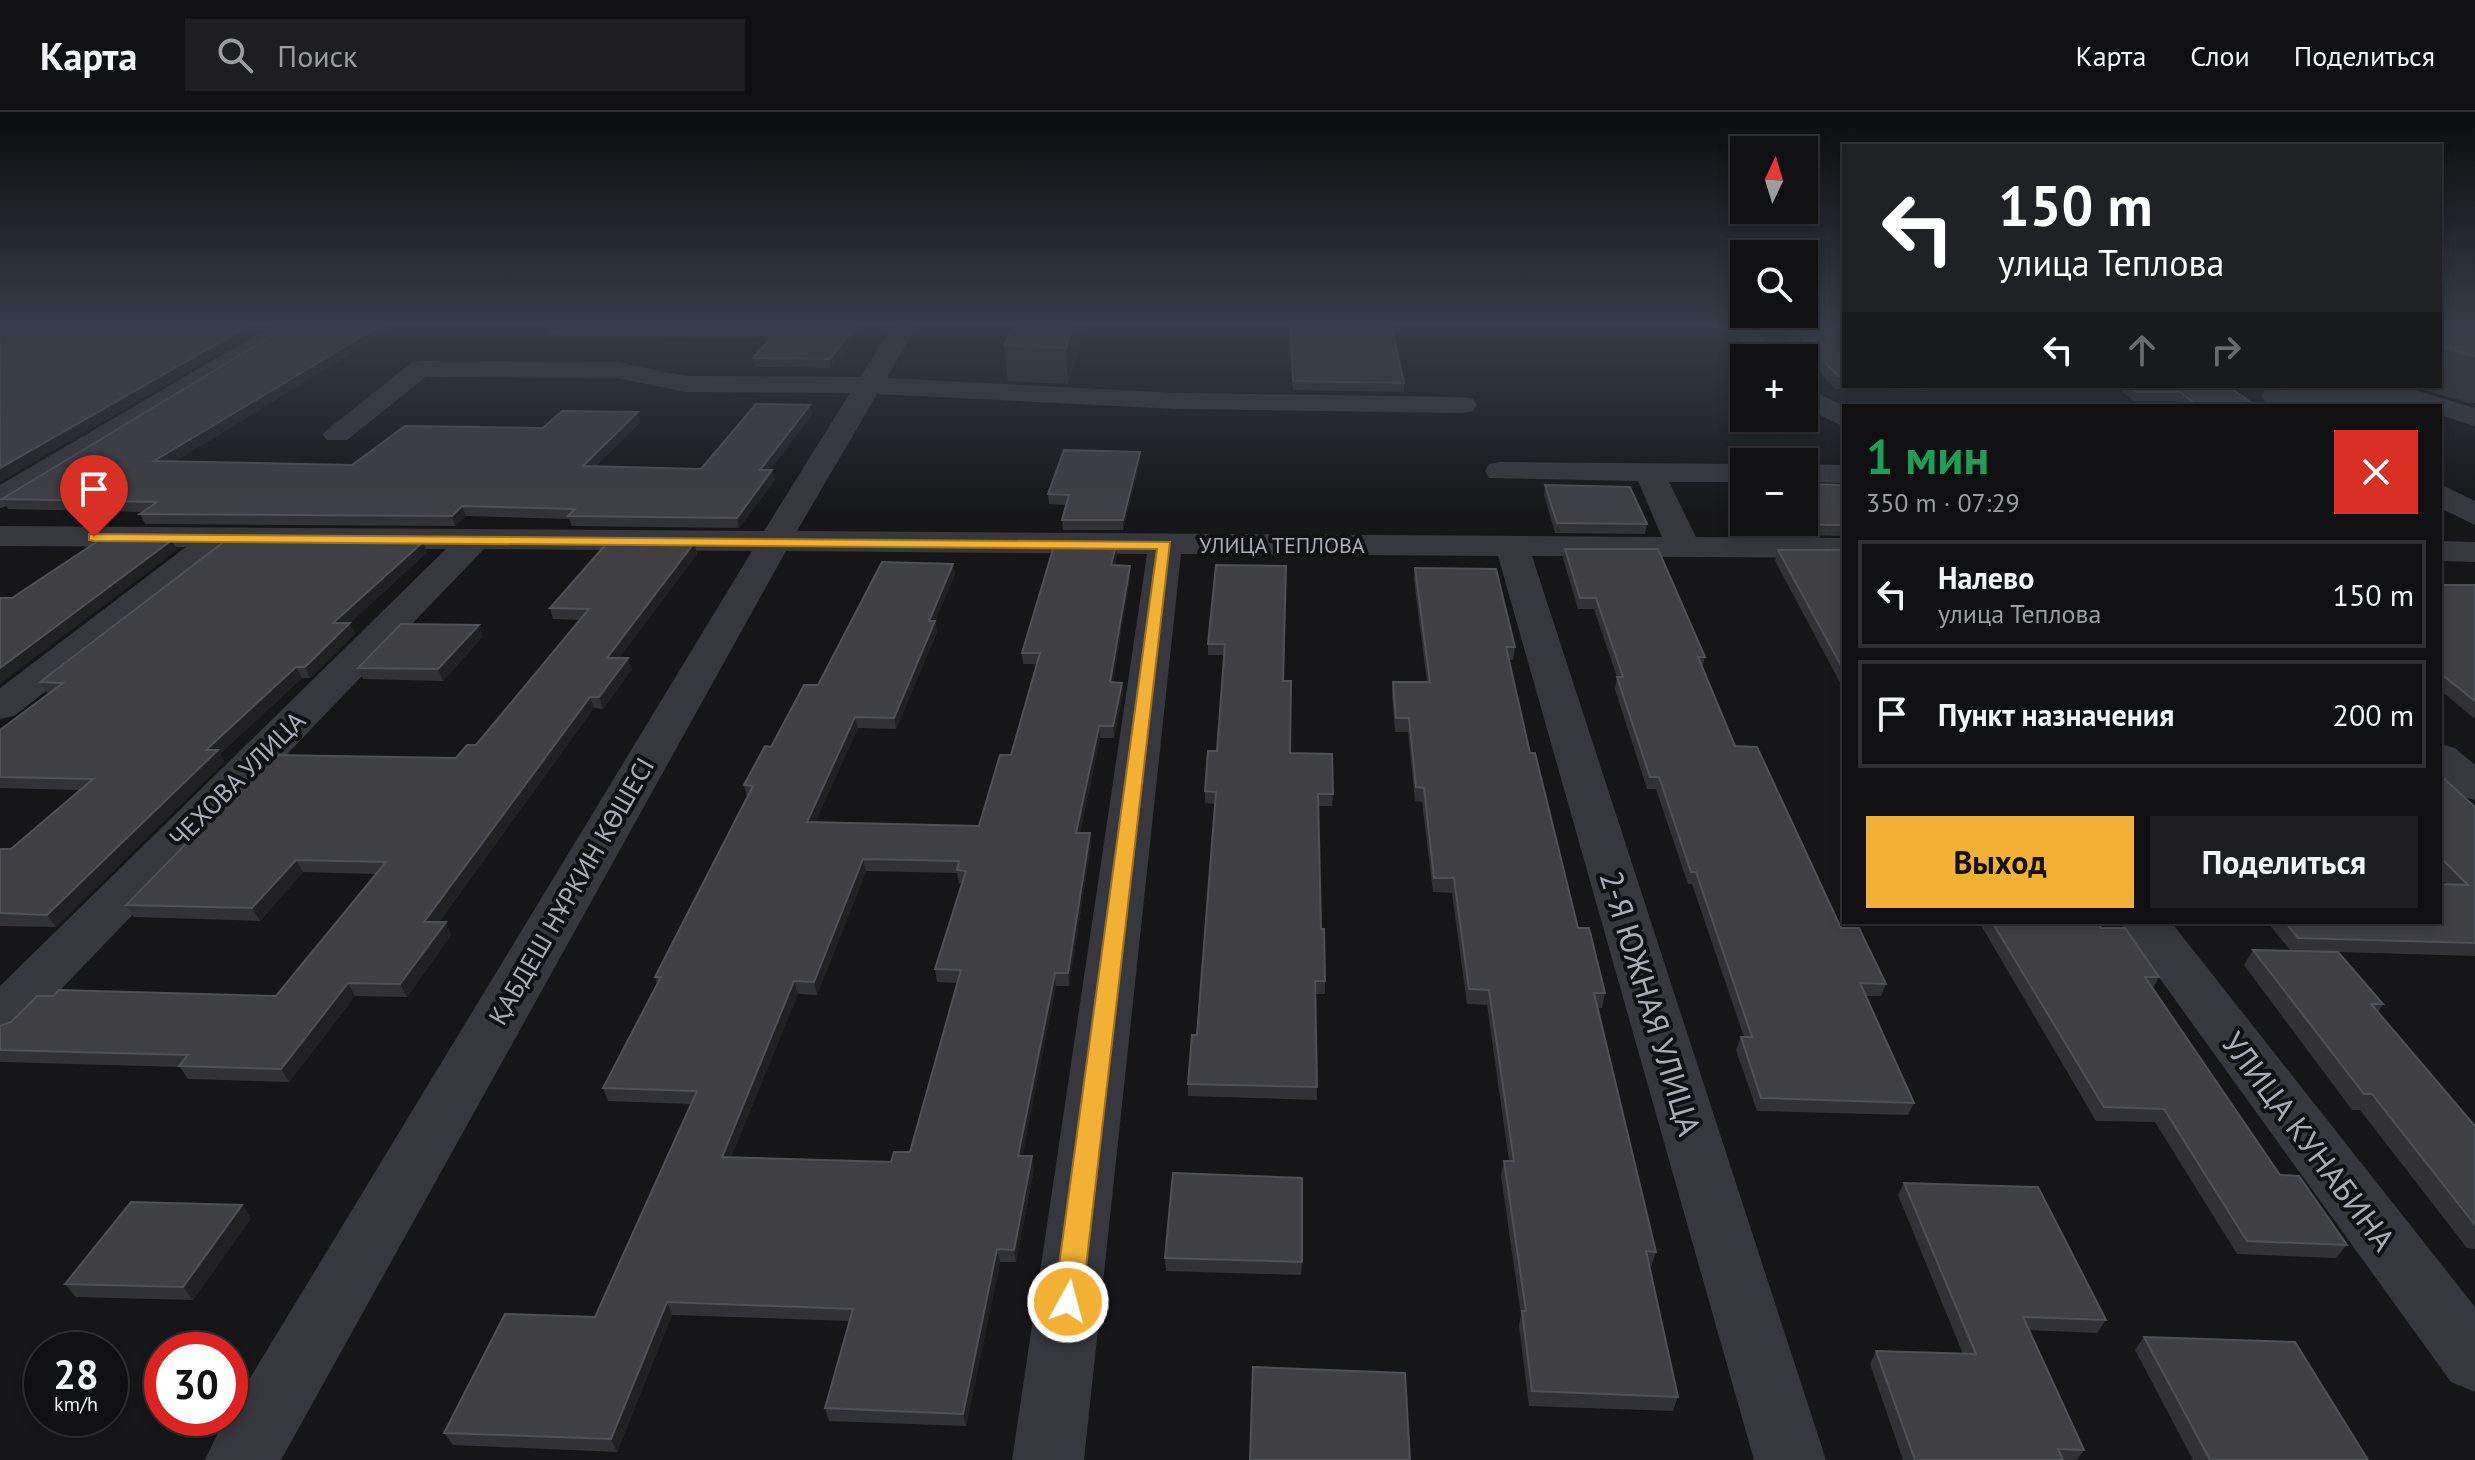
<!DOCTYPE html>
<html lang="ru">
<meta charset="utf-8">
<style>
:root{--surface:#101012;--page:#1e1e20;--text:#f1f3f6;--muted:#9c9d9f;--line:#303032;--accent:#f2b134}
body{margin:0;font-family:"PT Sans",sans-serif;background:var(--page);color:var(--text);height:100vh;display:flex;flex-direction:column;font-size:30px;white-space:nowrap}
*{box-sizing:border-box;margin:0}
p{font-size:26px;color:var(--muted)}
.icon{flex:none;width:44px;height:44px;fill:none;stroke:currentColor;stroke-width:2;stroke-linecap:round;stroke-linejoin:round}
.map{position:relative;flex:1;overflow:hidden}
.details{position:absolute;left:1842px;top:292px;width:600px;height:520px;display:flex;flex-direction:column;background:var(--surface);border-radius:0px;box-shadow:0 4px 12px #0003,0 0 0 2px var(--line)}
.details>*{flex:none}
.hud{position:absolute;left:1842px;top:32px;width:600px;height:244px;border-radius:0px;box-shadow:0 4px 12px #0003,0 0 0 2px var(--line);background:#202124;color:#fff;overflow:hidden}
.needle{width:52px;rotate:4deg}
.tools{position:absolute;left:1730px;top:24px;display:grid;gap:16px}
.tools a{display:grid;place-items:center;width:88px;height:88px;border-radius:0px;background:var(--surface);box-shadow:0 4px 12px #0003,0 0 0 2px var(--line);font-size:40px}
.speed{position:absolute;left:24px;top:1220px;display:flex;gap:16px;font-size:40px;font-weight:700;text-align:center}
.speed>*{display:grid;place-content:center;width:104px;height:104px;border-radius:50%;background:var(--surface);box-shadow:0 4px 12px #0003,0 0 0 2px var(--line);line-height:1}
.speed small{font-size:20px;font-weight:400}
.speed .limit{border:12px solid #d22;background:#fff;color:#111}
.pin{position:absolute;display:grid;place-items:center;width:68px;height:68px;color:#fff;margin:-82px -34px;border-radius:50% 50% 50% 0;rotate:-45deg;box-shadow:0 0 8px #0007}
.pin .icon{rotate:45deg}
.me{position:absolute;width:88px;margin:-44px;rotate:7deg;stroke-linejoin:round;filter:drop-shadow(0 0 6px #0008)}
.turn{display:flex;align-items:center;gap:28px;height:168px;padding:0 24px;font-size:36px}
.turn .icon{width:104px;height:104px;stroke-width:2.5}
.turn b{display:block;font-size:56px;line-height:68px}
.lanes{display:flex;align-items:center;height:76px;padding:0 24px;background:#0003;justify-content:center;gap:40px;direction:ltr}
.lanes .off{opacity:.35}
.round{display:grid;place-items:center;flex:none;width:84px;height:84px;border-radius:0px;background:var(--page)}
.head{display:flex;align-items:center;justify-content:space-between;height:136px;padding:0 24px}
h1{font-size:48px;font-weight:800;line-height:60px;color:#1e9e55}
.cta{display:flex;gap:16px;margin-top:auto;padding:16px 24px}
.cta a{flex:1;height:92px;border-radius:0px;background:var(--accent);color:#111;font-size:32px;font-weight:800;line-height:92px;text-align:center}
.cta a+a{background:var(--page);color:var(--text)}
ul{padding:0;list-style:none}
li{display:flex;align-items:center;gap:24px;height:108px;margin:0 16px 12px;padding:0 8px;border:4px solid var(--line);border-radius:0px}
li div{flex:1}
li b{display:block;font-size:30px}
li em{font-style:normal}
header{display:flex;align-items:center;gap:48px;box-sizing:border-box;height:112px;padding:0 40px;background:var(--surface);border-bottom:2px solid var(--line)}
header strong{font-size:38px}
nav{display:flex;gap:44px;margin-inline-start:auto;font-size:28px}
.search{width:560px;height:72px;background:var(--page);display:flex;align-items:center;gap:20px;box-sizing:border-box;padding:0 28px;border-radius:0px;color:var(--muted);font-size:30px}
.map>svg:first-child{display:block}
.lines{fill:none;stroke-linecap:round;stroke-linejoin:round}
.minor{fill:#37383d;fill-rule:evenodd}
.wall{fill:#323236;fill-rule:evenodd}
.shaded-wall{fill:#212124}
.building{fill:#3f3f44;stroke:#4f5156;stroke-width:2;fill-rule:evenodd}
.route{fill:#f2b134;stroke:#9d7322;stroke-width:2}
.labels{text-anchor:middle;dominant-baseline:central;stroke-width:8;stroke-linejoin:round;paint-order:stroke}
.far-street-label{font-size:22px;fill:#a8adb8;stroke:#111113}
.street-label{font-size:26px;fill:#a8adb8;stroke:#111113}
.near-street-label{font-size:32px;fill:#a8adb8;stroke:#111113}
</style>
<header>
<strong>Карта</strong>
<div class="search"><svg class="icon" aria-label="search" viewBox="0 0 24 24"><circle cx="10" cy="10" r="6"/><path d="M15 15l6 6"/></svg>Поиск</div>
<nav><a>Карта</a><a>Слои</a><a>Поделиться</a></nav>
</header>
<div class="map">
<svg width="2475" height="1348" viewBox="0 0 2475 1348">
<rect width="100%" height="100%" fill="#161618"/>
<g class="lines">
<g class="minor">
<polygon points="273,213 303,213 11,393 0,396 0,373"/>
<polygon points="893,213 917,213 887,266 1177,281 1463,285 1473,287 1477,293 1473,299 1463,301 1177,297 877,282 797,419 1662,425 1638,369 1489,366 1485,359 1489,352 1500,350 1744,352 1744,370 1669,370 1696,425 1844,426 1844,446 1532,444 1826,1348 1754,1348 1498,444 1181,442 1084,1348 1012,1348 1147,442 786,439 281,1348 205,1348 225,1306 230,1306 230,1299 752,439 484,437 19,921 0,927 0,874 446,437 229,436 14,604 0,607 0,576 186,435 0,434 0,414 764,419 850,281 685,280 617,266 426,265 347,328 327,328 322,322 411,251 420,249 617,250 685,264 860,265"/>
<polygon points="1725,213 1751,213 1780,246 1753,246"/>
<polygon points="1804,275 1844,294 1844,315 1804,295"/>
<polygon points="2275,276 2411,277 2475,296 2475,314 2440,303 2440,294 2265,290 2261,284 2265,278"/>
<polygon points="1804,352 1844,353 1844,371 1804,370"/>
<polygon points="2440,372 2475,389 2475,413 2440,396"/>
<polygon points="2440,429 2475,430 2475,450 2440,449"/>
<polygon points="2440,632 2455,636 2475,653 2475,688 2459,684 2440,667"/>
<polygon points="2119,810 2171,810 2475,1195 2475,1280 2451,1270"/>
</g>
</g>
<g class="wall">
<polygon points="290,213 398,213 174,350 352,353 543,316 640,310 595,355 701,357 810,293 812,302 770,358 775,368 739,416 572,414 569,407 466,404 455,414 145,412 140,402 142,400 8,397 2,387"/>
<polygon points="548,213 865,213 831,256 755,255 753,246 770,226 548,223 546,214"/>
<polygon points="1014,213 1086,213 1068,272 1008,269 1004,233"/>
<polygon points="1289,213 1391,213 1404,271 1404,280 1293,278"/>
<polygon points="1778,213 1844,213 1844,274 1929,274 1928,279 1835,277"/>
<polygon points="2440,213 2475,213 2475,291 2469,291 2411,274 2440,274"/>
<polygon points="2115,274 2228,274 2256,294 2182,294 2176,289 2134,289"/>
<polygon points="1140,340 1140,349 1123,418 1063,418 1062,408 1066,393 1049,392 1048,382"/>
<polygon points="1740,371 1744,371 1744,393 1737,381"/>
<polygon points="1545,373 1647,412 1645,422 1555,421 1544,383"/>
<polygon points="1844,373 1844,424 1760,422 1753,410 1804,410"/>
<polygon points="694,431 697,442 619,546 632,557 603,597 594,596 439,810 446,810 451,823 407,885 355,884 289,970 188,967 180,955 0,950 0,914 276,884 376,762 303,760 260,809 134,805 126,793 456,646 476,633 580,508 553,507 550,496"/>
<path d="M1116,434L1117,445L1115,453L1130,464L1113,570L1122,571L1123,582L1114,626H1100L1080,721H1090L1091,733L1069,874H1056L1022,1044L1034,1057L1016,1150H1000L966,1314L829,1309L825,1296L850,1209L672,1203L617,1340L453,1333L444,1321L595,1205L691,992L608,989L603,976L657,872L655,865L747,685L744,673L771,635L818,573L953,452L955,462L935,509L937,520L896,617L858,616L815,710L979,714L1011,643L1037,552H1023L1022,541ZM866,759L957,761L959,771H962L935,857L937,870L958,871L910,1040L891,1050L731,1045L798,882L817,883Z"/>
<polygon points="1565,437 1705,545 1702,556 1735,634 1841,816 1886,872 1881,884 1866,884 1914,991 1908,1003 1757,999 1736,938 1741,925 1744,925 1692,772 1688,772 1656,677 1647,677 1615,577 1617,565 1594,497 1578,497 1563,447"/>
<polygon points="1778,438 1844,438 1844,578 1775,449"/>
<polygon points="427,440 350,511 355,522 310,566 302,566 220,642 224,650 56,815 0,814 0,737 11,737 79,678 0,676 0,618 48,582 40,570"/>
<polygon points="1216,453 1283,569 1290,641 1333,682 1332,694 1318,694 1321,817 1325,869 1325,882 1315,882 1317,988 1188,984 1188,972 1197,923 1215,692 1205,691 1205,679 1217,639 1225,543 1208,543 1208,532"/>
<polygon points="1415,456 1515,535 1513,548 1509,548 1530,641 1578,816 1605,881 1602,896 1597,896 1656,1140 1651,1155 1650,1155 1678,1285 1673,1299 1529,1294 1519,1214 1521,1203 1501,1064 1504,1049 1509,1049 1487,893 1467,892 1452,781 1433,780 1422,690 1415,689 1408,620 1395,620 1392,583 1393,570 1427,570 1414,468"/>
<polygon points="2440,473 2475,473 2475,607 2440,578"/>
<polygon points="483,524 443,569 363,567 358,556"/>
<polygon points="2440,663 2475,695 2475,844 2339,840 2383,892 2378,900 2475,1014 2475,1137 2467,1136 2360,998 2352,998 2244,853 2253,838 2290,838 2267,810 2440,810 2447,772 2440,766"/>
<polygon points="1979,810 2098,810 2101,816 2159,865 2153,876 2280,1063 2347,1133 2336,1146 2237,1142 2155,1010 2096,1009"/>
<polygon points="1904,1071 2106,1208 2097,1221 2029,1218 2084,1338 2077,1348 1903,1348 1870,1252 1876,1239 1963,1242 1898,1083"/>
<polygon points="242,1093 251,1106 193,1188 76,1185 65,1172"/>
<polygon points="1165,1146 1302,1150 1301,1163 1166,1159"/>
<polygon points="2144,1225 2368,1348 2193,1348 2135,1238"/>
</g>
<g class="shaded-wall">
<polygon points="250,213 268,213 0,370 0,356"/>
<polygon points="381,213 398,213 159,359 154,349"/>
<polygon points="857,213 865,213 831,256 830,247"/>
<polygon points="1073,213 1086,213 1068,272 1066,236"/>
<polygon points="810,293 812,302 763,368 760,358"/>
<polygon points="638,300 640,310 586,364 583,354"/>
<polygon points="1140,340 1140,349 1123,418 1123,408"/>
<polygon points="772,358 775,368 739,416 737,406"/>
<polygon points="462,394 466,404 455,414 452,404"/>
<polygon points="172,428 177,438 0,572 0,556"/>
<polygon points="423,430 427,440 338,522 333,511"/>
<polygon points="694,431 697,442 611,557 607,546"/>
<polygon points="1116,434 1117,445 1112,464 1111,453"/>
<polygon points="953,452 955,462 935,509 937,520 896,617 894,606 929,509"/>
<polygon points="1130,454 1130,464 1111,582 1110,570"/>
<polygon points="350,511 355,522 310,566 305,555"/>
<polygon points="479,513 483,524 443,569 438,557"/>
<polygon points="628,546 632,557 603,597 599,585"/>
<polygon points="296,555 302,566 220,642 224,650 56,815 47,803 206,638"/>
<polygon points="1122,571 1123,582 1114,626 1113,614"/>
<polygon points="590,585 594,596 430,822 424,810"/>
<polygon points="855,605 858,616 810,722 807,710"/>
<polygon points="1099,614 1100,626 1077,733 1076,721"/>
<polygon points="1090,721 1091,733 1069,874 1068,861"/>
<polygon points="863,747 866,759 817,883 814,870"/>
<polygon points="296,748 303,760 260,809 252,796"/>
<polygon points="446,810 451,823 407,885 400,872"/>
<polygon points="1055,861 1056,874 1020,1057 1018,1044"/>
<polygon points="794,869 798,882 726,1057 722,1045"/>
<polygon points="348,871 355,884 289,970 281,957"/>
<polygon points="1032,1044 1034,1057 1016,1150 1014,1138"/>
<polygon points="242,1093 251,1106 193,1188 183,1175"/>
<polygon points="997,1137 1000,1150 966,1314 963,1302"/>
<polygon points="667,1190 672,1203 617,1340 611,1327"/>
</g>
<g class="building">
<polygon points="6,213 250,213 0,356 0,216"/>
<polygon points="290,213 381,213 154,349 352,353 405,314 543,316 562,299 638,300 583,354 701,357 756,292 810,293 760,358 772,358 737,406 568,404 575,397 462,394 452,404 140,402 157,390 2,387"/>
<polygon points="548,213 857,213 830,247 753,246 778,218 546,214"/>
<polygon points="1014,213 1073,213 1066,236 1004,233"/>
<polygon points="1290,213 1391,213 1404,271 1293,269"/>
<polygon points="1792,213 1844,213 1844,264 1838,264"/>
<polygon points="2440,213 2475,213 2475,244 2440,234"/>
<polygon points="2130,274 2228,274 2256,294 2198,294 2180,280 2137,280"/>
<polygon points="1064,338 1140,340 1123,408 1062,408 1069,383 1048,382"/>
<polygon points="1804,372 1844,373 1844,413 1763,412 1762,410 1804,410"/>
<polygon points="1545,373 1630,375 1647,412 1557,411"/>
<polygon points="101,427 172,428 0,556 0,486 12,486"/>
<polygon points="225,429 423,430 333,511 350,511 305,555 296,555 206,638 218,638 47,803 0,801 0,737 11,737 93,667 0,665 0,618 63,571 40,570"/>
<polygon points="607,431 694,431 607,546 628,546 599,585 590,585 424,810 446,810 400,872 348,871 281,957 179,954 188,943 0,938 0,914 11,910 37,884 53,884 59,878 276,884 386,750 296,748 252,796 126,793 273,643 456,646 467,633 476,633 589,497 550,496"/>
<path d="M1054,434H1116L1111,453L1130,454L1110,570L1122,571L1113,614H1099L1076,721H1090L1068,861H1055L1018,1044H1032L1014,1138L997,1137L963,1302L825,1296L853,1197L667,1190L611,1327L444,1321L505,1202L595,1205L697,979L603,976L661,865H655L753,674L744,673L765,634L771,635L804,573H818L882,450L953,452L929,509H935L894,606L855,605L807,710L979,714L1000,643H1011L1040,541H1022ZM863,747L959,749L957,758L966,759L935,857L961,858L910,1040H894L891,1050L722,1045L794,869L814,870Z"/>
<polygon points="1565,437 1658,437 1705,545 1698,545 1735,634 1757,635 1841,816 1859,816 1886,872 1860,871 1914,991 1761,986 1741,925 1752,925 1696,760 1691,760 1659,665 1650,665 1617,565 1623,565 1596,486 1580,486"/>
<polygon points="1778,438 1844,438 1844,559"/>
<polygon points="1216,453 1286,454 1283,569 1291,569 1290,641 1332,642 1333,682 1318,682 1321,817 1324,817 1325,869 1315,869 1317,975 1188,972 1192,923 1197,923 1216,680 1205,679 1208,639 1217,639 1225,532 1208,532"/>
<polygon points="1415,456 1496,457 1515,535 1506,535 1530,641 1535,641 1578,816 1589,816 1605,881 1594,881 1656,1140 1646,1139 1678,1285 1532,1279 1522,1199 1526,1199 1504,1049 1514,1049 1489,878 1469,877 1454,766 1434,766 1424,676 1416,675 1409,606 1396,606 1393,570 1430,570"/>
<polygon points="2440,473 2475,473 2475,589 2440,561"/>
<polygon points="401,512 479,513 438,557 358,556"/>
<polygon points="2440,663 2475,695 2475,831 2298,826 2285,810 2440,810 2440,772 2468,773 2440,745"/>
<polygon points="1992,810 2098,810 2101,816 2125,816 2159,865 2145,865 2280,1063 2299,1064 2347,1133 2247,1129 2164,997 2104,995"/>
<polygon points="2253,838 2338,840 2383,892 2371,892 2475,1014 2475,1113 2372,982 2364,982"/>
<polygon points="1173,1061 1302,1066 1302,1150 1165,1146"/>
<polygon points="1904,1071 2038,1075 2106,1208 2023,1205 2084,1338 2058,1337 2063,1348 1915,1348 1876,1239 1976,1242"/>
<polygon points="131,1090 242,1093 183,1175 65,1172"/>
<polygon points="2144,1225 2295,1230 2368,1348 2210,1348"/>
<polygon points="1253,1255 1405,1261 1410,1348 1250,1348"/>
</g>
<linearGradient id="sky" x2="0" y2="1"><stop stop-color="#0c0c0d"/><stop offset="0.53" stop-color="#363c48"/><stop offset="1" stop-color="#363c48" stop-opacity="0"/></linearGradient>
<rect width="2475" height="402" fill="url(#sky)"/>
<polygon class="route" points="89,422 1170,430 1082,1190 1078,1199 1068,1202 1058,1199 1054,1190 1157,437 94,429 89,428"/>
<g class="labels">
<g class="far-street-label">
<text x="1282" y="433">УЛИЦА ТЕПЛОВА</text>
</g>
<g class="street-label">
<text transform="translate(237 667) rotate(-45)">ЧЕХОВА УЛИЦА</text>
<text transform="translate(571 779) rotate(-60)">ҚАБДЕШ НҰРКИН КӨШЕСІ</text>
</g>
<g class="near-street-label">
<text transform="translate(1651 891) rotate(73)">2-Я ЮЖНАЯ УЛИЦА</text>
<text transform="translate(2309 1029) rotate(53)">УЛИЦА КУНАБИНА</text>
</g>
</g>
</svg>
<div class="tools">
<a><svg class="needle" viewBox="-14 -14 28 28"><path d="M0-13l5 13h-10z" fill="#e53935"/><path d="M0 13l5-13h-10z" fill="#9c9d9f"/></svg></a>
<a><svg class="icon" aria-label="search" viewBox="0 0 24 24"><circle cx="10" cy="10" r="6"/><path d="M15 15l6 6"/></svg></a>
<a>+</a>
<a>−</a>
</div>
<div class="speed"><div>28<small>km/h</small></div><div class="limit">30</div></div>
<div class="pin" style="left:94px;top:425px;background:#d93025"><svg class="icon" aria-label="arrive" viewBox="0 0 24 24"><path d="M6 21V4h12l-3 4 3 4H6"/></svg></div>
<svg class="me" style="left:1068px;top:1190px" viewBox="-20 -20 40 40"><circle r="17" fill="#f2b134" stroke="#fff" stroke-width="3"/><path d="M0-11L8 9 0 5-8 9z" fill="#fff"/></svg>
<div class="hud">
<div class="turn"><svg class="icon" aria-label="left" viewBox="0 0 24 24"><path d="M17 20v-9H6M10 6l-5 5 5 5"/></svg><div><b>150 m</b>улица Теплова</div></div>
<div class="lanes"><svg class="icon" aria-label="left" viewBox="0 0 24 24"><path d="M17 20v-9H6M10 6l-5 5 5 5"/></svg><svg class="icon off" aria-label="ahead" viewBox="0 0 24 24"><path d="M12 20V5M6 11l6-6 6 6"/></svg><svg class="icon off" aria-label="right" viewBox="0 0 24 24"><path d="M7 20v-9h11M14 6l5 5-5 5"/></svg></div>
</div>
<section class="details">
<div class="head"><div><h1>1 мин</h1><p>350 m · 07:29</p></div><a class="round" style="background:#d93025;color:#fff"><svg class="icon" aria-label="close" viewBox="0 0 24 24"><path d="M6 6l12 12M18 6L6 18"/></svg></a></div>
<ul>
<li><svg class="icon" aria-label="left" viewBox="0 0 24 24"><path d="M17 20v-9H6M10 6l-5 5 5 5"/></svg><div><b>Налево</b><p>улица Теплова</p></div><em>150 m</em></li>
<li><svg class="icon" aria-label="arrive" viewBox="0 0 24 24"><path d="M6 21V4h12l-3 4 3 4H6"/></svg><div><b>Пункт назначения</b></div><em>200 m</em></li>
</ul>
<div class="cta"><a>Выход</a><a>Поделиться</a></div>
</section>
</div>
